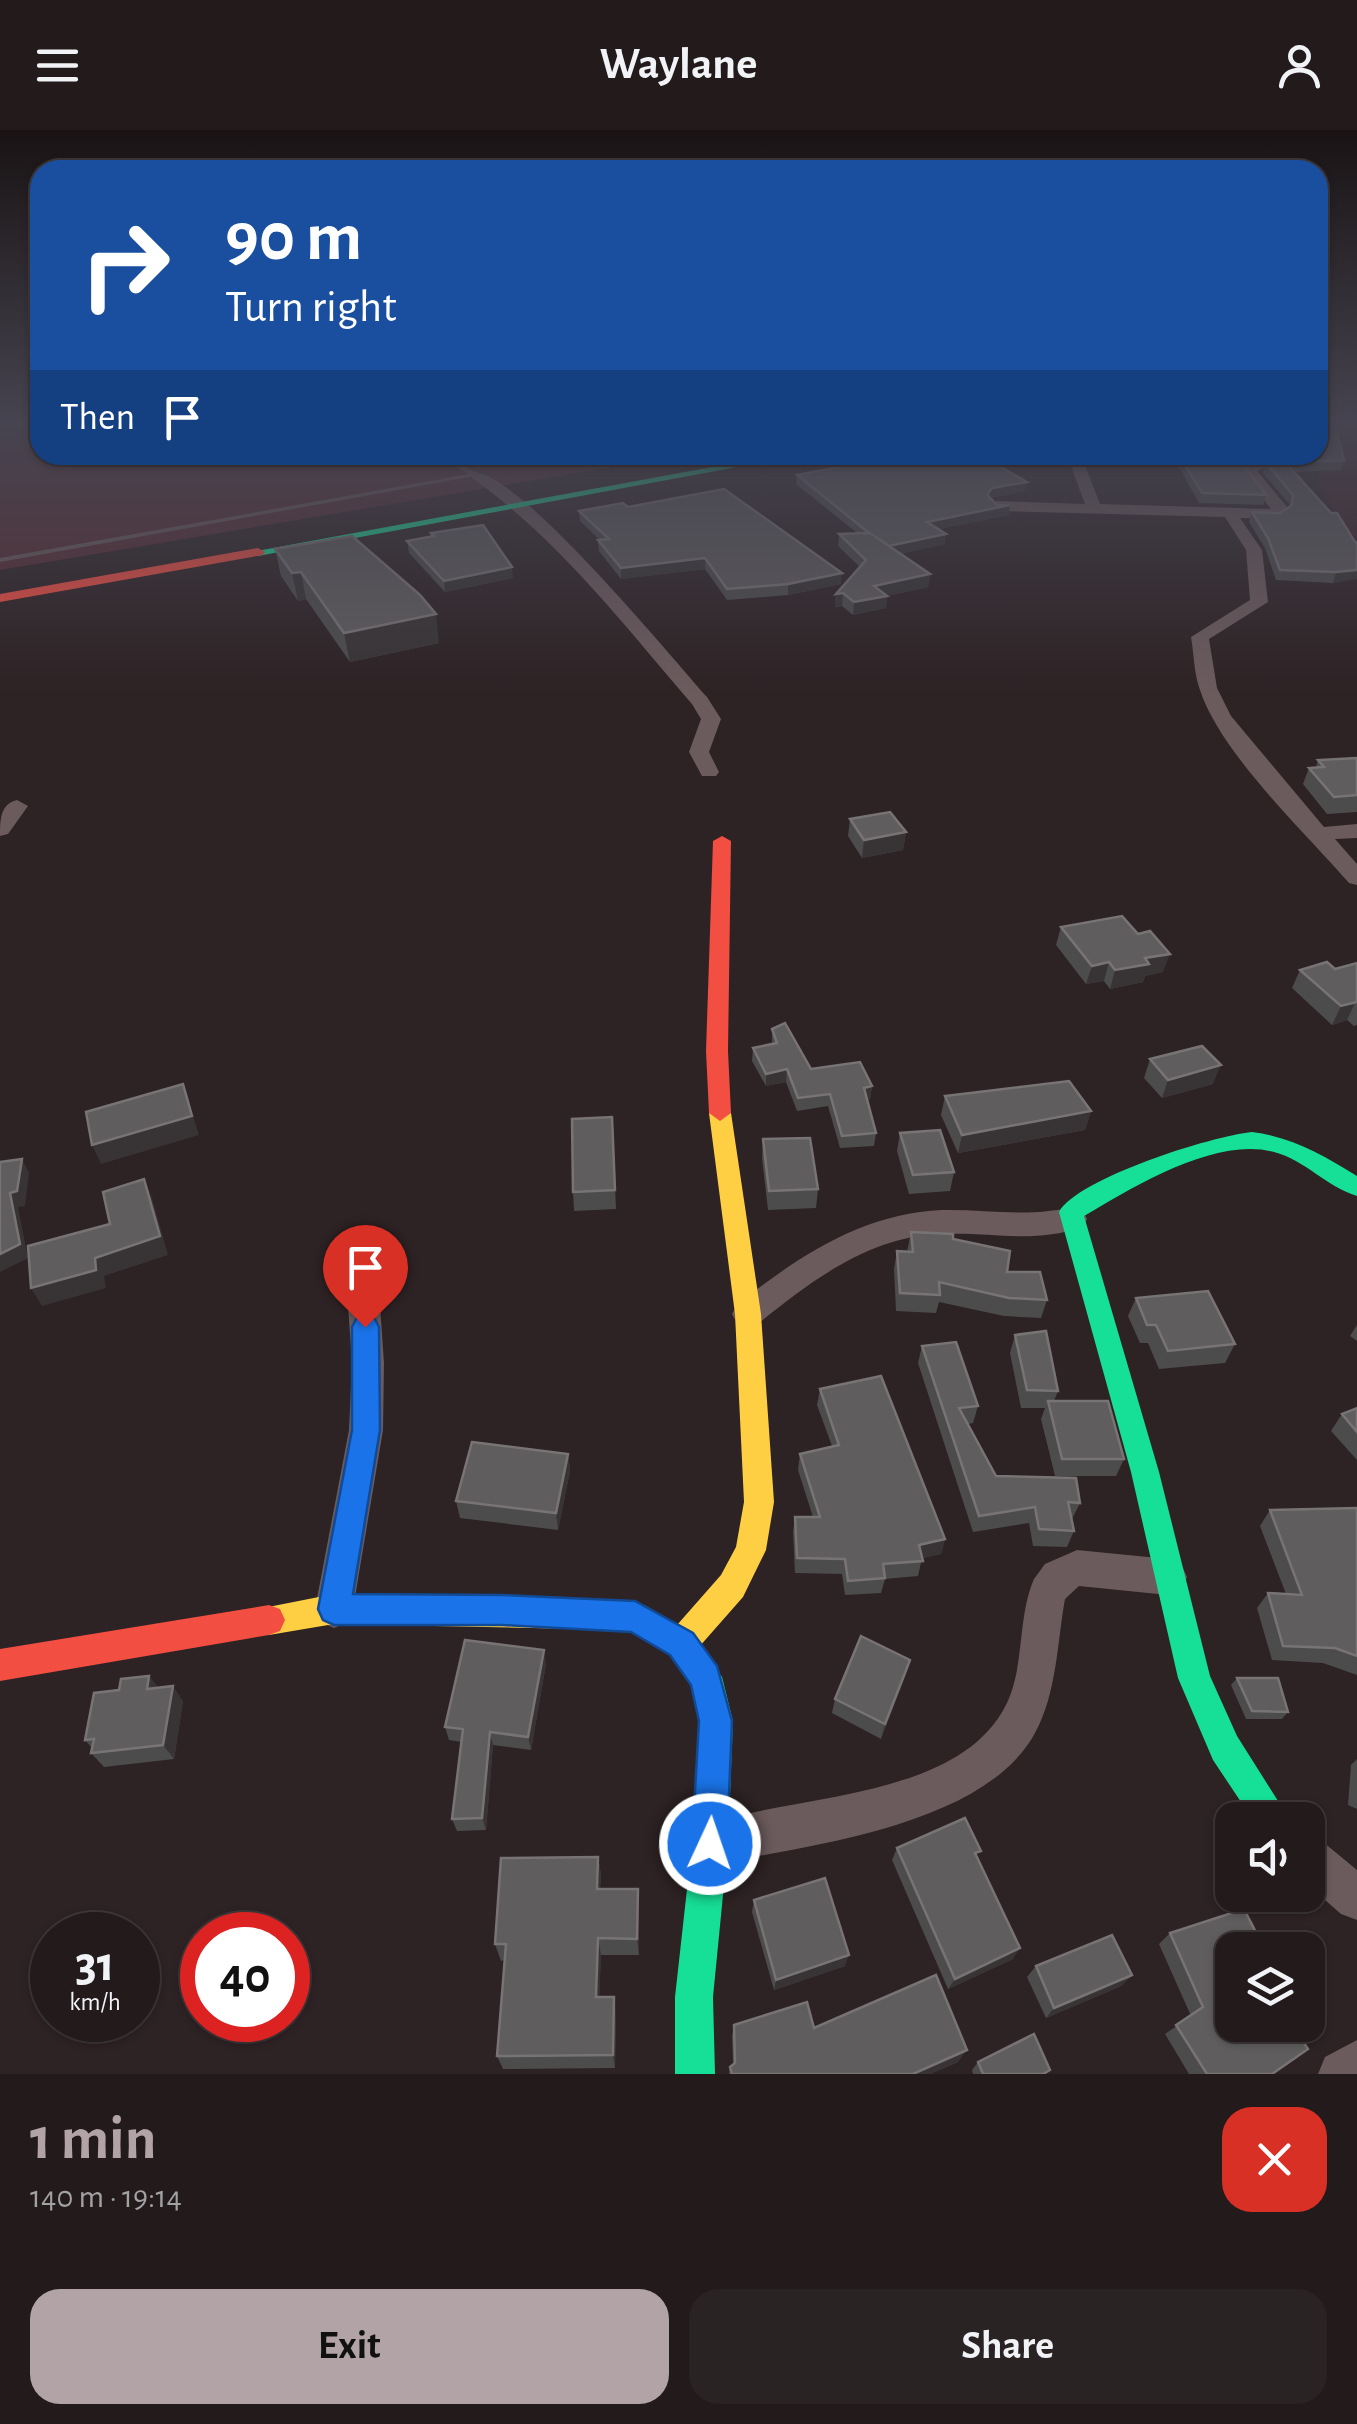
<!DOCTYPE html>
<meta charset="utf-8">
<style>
:root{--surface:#221a1b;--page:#2a2324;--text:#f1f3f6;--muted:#a2a1a3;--line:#3f383a;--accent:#b2a4a6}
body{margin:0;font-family:"Alegreya Sans",sans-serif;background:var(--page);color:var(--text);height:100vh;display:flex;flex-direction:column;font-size:38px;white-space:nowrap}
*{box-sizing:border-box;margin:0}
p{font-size:32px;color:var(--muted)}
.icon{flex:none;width:55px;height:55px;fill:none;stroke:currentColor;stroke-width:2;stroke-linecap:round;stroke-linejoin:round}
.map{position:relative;height:1944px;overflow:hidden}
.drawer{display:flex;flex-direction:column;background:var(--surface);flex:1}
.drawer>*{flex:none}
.guide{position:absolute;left:30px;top:30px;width:1298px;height:305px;border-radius:30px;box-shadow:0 2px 8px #0004,0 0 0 2px var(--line);background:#1a4fa0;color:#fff;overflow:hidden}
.tools{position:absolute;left:1215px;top:1672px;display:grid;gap:20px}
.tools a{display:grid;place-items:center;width:110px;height:110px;border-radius:20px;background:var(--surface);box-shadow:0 2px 8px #0004,0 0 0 2px var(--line);font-size:50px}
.speed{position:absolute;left:30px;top:1782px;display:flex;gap:20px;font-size:50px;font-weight:700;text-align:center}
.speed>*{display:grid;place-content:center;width:130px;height:130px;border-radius:50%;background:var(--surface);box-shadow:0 2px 8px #0004,0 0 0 2px var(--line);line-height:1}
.speed small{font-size:25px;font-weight:400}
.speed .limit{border:15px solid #d22;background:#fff;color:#111}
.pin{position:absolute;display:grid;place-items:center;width:85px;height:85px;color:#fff;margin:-102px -42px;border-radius:50% 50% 50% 0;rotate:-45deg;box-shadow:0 0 10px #0007}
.pin .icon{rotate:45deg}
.me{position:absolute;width:110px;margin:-55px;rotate:3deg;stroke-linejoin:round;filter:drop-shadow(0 0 8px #0008)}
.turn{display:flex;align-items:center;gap:35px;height:210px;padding:0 30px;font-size:45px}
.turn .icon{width:130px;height:130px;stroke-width:2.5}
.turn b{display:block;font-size:70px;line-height:85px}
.then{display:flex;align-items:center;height:95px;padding:0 30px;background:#0003;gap:20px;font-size:38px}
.round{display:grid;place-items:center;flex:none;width:105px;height:105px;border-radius:30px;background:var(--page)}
.head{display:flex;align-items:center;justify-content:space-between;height:170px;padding:0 30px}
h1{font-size:60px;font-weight:700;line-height:75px;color:var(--accent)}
.cta{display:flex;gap:20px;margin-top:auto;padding:20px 30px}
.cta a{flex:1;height:115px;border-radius:30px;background:var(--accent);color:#111;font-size:40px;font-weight:700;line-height:115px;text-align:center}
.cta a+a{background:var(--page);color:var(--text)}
header{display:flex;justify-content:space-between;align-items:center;height:130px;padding:0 30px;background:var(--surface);font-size:45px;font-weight:700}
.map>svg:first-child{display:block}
.built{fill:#3d2327}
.green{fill:#572c33}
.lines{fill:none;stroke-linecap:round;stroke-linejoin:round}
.lane{fill:#6c5b5d;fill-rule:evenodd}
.street{fill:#6c5b5d;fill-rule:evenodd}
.fast{fill:#16e098;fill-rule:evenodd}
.slow{fill:#ffcf43;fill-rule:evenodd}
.jam{fill:#f24e42;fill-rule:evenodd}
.wall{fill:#4d4c4d}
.shaded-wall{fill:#383435}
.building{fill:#5f5d5e;stroke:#787374;stroke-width:2.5}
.route{fill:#1a73e8;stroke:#114b97;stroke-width:2.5}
</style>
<header><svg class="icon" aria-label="menu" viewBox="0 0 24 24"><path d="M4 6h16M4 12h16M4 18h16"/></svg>Waylane<svg class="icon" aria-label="person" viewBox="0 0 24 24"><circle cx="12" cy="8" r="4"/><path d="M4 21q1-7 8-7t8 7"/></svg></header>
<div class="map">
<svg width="1357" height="1944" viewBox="0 0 1357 1944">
<rect width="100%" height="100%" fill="#2d2224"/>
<polygon class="built" points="1318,292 1357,292 1357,410 1339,391 1318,352 1325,297"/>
<polygon class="green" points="0,292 40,292 40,325 684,325 0,440"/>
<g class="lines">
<polygon class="lane" points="434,325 443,325 481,345 0,432 0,428 469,344"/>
<g class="street">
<path d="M1067,325H1081L1100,374L1271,379L1241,340L1263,329V325H1277L1275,334L1257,341L1287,377L1285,384L1277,389L1240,388L1262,420L1268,472L1209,509L1217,558L1231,586L1324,697L1357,694V708L1335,709L1357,734V755L1349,753C1305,702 1221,624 1200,560C1194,544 1194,524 1191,507L1250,470L1246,420L1225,387L997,381L989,376L997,371L1085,374Z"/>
<path d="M472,342C516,338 672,528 707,567L721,589L709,622L719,642L716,646H702L689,622L701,589L692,574C623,494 558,409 472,348Z"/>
<path d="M17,670L28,676L8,704L0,706C0,690 0,674 17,670Z"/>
<path d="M1072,1077L1083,1081L1087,1089L1083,1097C1031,1114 996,1102 944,1104C871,1105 814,1149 759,1193L748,1197L737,1193L732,1184L737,1175C797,1127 863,1083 942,1080C988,1079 1027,1088 1072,1077Z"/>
<polygon points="363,1148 374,1152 379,1161 384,1233 383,1300 353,1479 347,1492 334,1498 321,1492 315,1479 349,1300 352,1233 347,1161 352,1152"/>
<path d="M1077,1420L1168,1429L1181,1434L1187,1447L1181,1460L1168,1465L1079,1456L1065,1469C1057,1513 1057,1563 1035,1603C984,1697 805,1716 710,1735L695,1729L689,1714L695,1699C782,1663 956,1674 1006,1575C1025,1537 1017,1488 1034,1449L1045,1434Z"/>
<polygon points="1308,1705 1323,1712 1357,1740 1357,1790 1341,1784 1308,1755"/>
<polygon points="1357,1910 1357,1944 1318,1944 1325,1927"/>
</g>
<g class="fast">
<polygon points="777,325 802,325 258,426 251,422"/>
<path d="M1252,1002C1292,1007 1323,1025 1357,1046V1066C1327,1057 1305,1030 1274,1022C1216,1006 1133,1057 1084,1086L1159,1342L1210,1546L1237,1606L1290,1690H1253L1213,1630L1178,1548L1131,1342L1059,1082C1078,1048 1212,1006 1252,1002Z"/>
<polygon points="577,1469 635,1472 646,1476 692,1503 722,1547 733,1591 728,1714 713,1867 715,1944 675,1944 675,1867 692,1714 699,1591 691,1554 670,1525 631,1502 577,1499 566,1495 561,1484 566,1473"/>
</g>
<g class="slow">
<polygon points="720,975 731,983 761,1184 774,1372 766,1420 743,1467 692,1525 681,1530 670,1525 665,1514 670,1503 721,1445 736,1417 744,1372 735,1184 709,983"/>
<polygon points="334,1464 577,1469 588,1473 593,1484 588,1495 577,1499 334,1494 269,1505 258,1501 253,1490 258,1479"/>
</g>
<g class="jam">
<polygon points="258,418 265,422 263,425 0,472 0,464"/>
<polygon points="722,706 731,711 728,921 731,983 720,991 709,983 706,921 713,711"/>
<polygon points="269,1475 280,1479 285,1490 280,1501 269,1505 0,1551 0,1519"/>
</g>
</g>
<g class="wall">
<polygon points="1158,325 1258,325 1244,335 1266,365 1263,375 1199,373 1180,339"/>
<polygon points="1280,325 1318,325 1344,330 1341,340 1294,342 1355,412 1333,453 1276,450 1265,418 1249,392 1252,382 1280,383 1290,377 1290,375 1263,343 1266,333"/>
<polygon points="797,345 1025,361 990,368 1009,385 939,399 945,414 900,424 930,444 928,457 887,466 886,478 853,485 842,476 835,477 836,464 860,437 838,416 839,404 857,403 796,354"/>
<polygon points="628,377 841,454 788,465 727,470 705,439 621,449 599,421 598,410 600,410 580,391 579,381"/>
<polygon points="431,403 513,448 445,462 409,423 407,411 432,407"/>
<polygon points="275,419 439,513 350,532 306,469 298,471 281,446"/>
<polygon points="1357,628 1357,682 1327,684 1303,654 1309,638 1316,637 1318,630"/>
<polygon points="850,689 906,702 903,720 862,728 848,706"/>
<polygon points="1061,797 1163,842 1145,846 1143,852 1110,859 1104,851 1086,854 1056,815"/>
<polygon points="1357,833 1357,895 1354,896 1347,890 1332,895 1292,858 1300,840 1335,839"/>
<polygon points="772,899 811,939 872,956 870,969 867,970 876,1003 874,1016 840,1018 828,976 797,981 786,952 766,956 752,931 753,918 772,914"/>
<polygon points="1150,929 1213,954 1162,968 1144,948"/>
<polygon points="945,966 1091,981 1085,1000 958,1023 941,985"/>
<polygon points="612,987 616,1079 574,1081 573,1062"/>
<polygon points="900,1003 954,1042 950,1061 909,1064 897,1021"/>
<polygon points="763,1009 818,1059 816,1078 768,1080 762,1028"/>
<polygon points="911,1102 953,1109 1007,1142 1047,1170 1041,1188 1004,1186 939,1172 936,1183 896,1181 894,1139 897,1121 907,1122"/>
<polygon points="1136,1168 1235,1214 1225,1233 1159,1239 1148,1213 1140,1213 1128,1186"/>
<polygon points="1357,1195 1357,1211 1350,1206"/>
<polygon points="1015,1205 1058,1261 1054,1271 1124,1329 1116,1346 1055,1346 1041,1289 1045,1278 1021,1278 1010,1223"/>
<polygon points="922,1216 978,1276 973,1293 968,1294 996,1346 1080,1373 1072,1389 1074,1401 1067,1417 1033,1416 1029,1393 973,1402 918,1233"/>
<polygon points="820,1259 945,1409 941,1424 922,1428 918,1446 885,1449 881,1463 845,1465 842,1444 795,1443 793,1402 795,1387 813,1387 798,1340 800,1324 832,1316 817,1275"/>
<polygon points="1357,1278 1357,1330 1331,1301 1342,1284"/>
<polygon points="568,1324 570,1341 558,1400 460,1388 456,1371"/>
<polygon points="1357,1378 1357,1545 1323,1533 1272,1530 1257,1478 1268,1463 1286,1464 1260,1396 1270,1380"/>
<polygon points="910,1530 881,1609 832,1583 835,1569"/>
<polygon points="546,1534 531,1620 493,1615 486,1700 457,1701 452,1689 462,1612 449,1610 445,1597"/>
<polygon points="149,1546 158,1558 183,1571 174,1629 104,1637 91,1623 92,1618 85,1610 119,1560"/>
<polygon points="1237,1548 1288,1582 1282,1589 1246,1589 1231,1555"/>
<polygon points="1357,1629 1357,1679 1348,1675 1351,1635"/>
<polygon points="897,1718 977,1727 1013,1829 948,1859 892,1730"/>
<polygon points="598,1727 601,1745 600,1759 639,1777 639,1825 601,1825 599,1867 616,1882 615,1938 503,1939 497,1926 504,1830 501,1831 495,1814"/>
<polygon points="754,1770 845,1836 774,1860 752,1782"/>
<polygon points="1170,1803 1232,1820 1272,1944 1189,1944 1165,1904 1191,1886 1159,1814"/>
<polygon points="1036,1836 1132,1845 1121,1856 1046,1888 1027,1847"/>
<polygon points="734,1895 814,1898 958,1932 930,1944 729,1944 730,1937 733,1935 732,1906"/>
<polygon points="978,1932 1050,1940 1046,1944 973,1944 972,1940"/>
</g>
<g class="shaded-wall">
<polygon points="1247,325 1258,325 1237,339 1240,330"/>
<polygon points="1027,352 1025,361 990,368 987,365 992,358"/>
<polygon points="1010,375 1009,385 926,402 927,392"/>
<polygon points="946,404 945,414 886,427 887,417"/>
<polygon points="705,428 705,439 621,449 621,438"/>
<polygon points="512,437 513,448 445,462 444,451"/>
<polygon points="1357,440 1357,449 1333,453 1336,442"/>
<polygon points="301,442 306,469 298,471 292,443"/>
<polygon points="842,443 841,454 788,465 788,454"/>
<polygon points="930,444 928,457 887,466 886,478 853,485 854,472 874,456"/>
<polygon points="843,463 842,476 835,477 836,464"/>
<polygon points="436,484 439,513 350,532 344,503"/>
<polygon points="906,702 903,720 862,728 864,710"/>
<polygon points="1170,824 1163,842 1145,846 1143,852 1110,859 1115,840 1145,828"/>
<polygon points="1109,832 1104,851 1086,854 1092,836"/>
<polygon points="1356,871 1347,890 1332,895 1341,876"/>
<polygon points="1221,935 1213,954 1162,968 1168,950"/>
<polygon points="787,939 786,952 766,956 766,944"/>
<polygon points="183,954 199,1005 101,1034 92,1015"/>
<polygon points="872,956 870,969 862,970 864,958"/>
<polygon points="1091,981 1085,1000 958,1023 962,1005"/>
<polygon points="22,1029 29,1043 25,1076 18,1077 28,1128 0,1142 0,1124 10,1063"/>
<polygon points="144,1049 152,1068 168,1125 104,1146 106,1158 42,1176 31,1158 95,1128"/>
<polygon points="568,1324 570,1341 558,1400 556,1383"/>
<polygon points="945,1409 941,1424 915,1430 919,1415"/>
<polygon points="544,1520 546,1534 531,1620 528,1607"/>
<polygon points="910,1530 906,1545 881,1609 885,1594"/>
<polygon points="149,1546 160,1561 147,1559"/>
<polygon points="173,1556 183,1571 174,1629 163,1615"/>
<polygon points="490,1602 493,1615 486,1700 482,1688"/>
<polygon points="598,1727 601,1745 599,1776 597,1759"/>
<polygon points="638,1759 639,1777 639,1825 637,1809"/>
<polygon points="598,1808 601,1825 599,1882 596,1867"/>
<polygon points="1020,1818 1013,1829 948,1859 955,1849"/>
<polygon points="849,1825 845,1836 774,1860 776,1850"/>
<polygon points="1132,1845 1121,1856 1046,1888 1054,1878"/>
<polygon points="614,1867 616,1882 615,1938 613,1925"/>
<polygon points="967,1920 958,1932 930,1944 913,1944"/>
</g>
<g class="building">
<polygon points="1318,292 1334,292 1344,330 1286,333 1331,383 1337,383 1355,412 1357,412 1357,440 1336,442 1280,440 1268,408 1252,382 1280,383 1292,375 1293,365 1266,333 1282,325 1318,325"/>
<polygon points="903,325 980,325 1027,352 992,358 987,365 997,375 1010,375 927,392 946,404 889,416 869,403 797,345"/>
<polygon points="1175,325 1247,325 1240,330 1266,365 1202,363 1182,330"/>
<polygon points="724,359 842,443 788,454 727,459 705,428 621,438 598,410 609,409 579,381 623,373 628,377"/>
<polygon points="483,395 512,437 444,451 407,411 434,406 431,403"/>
<polygon points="870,403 930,444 874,456 887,466 854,472 843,463 836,464 866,430 839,404"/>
<polygon points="352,406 420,465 436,484 344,503 301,442 292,443 275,419"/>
<polygon points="1357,628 1357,665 1334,667 1309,638 1324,637 1318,630"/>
<polygon points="890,682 906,702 864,710 850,689"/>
<polygon points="1122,786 1138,804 1150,801 1170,824 1145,828 1149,834 1115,840 1109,832 1092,836 1061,797"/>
<polygon points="1327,832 1335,839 1357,833 1357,872 1341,876 1300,840"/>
<polygon points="785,893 811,939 860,932 872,956 864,958 876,1003 842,1006 830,964 798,968 787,939 766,944 753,918 777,913 772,899"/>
<polygon points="1202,916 1221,935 1168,950 1150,929"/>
<polygon points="1069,951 1091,981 962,1005 945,966"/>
<polygon points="183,954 192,986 92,1015 86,982"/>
<polygon points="612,987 615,1060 573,1062 572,989"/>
<polygon points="940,1000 954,1042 913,1045 900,1003"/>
<polygon points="810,1008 818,1059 769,1061 763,1009"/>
<polygon points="22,1029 17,1061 10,1063 20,1114 0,1124 0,1032"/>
<polygon points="144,1049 160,1106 95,1128 96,1140 31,1158 28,1116 110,1094 103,1062"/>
<polygon points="911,1102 953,1104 953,1109 1010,1121 1007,1142 1040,1142 1047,1170 1009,1168 939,1152 940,1165 900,1163 897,1121 913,1122"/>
<polygon points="1208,1161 1235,1214 1168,1221 1156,1195 1147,1195 1136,1168"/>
<polygon points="1046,1201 1058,1261 1027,1260 1015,1205"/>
<polygon points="956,1212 978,1276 959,1278 996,1346 1076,1348 1080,1373 1068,1372 1074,1401 1039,1399 1035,1377 979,1386 922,1216"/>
<polygon points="881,1246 945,1409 919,1415 923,1431 883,1434 885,1448 848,1451 845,1429 797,1428 795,1387 820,1387 800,1324 839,1315 820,1259"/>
<polygon points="1048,1271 1108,1271 1124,1329 1062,1329"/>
<polygon points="1357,1278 1357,1302 1342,1284"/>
<polygon points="472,1312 568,1324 556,1383 456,1371"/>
<polygon points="1357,1378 1357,1526 1335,1518 1283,1516 1268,1463 1302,1465 1270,1380"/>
<polygon points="861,1506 910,1530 885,1594 835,1569"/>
<polygon points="465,1510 544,1520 528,1607 490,1602 482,1688 452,1689 463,1599 445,1597"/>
<polygon points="149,1546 147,1559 173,1556 163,1615 91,1623 94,1609 85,1610 94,1563 119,1560 121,1549"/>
<polygon points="1237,1548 1278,1548 1288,1582 1252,1581"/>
<polygon points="965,1688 981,1721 975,1723 1020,1818 955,1849 897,1718"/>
<polygon points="598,1727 597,1759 638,1759 637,1809 598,1808 596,1867 614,1867 613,1925 497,1926 506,1814 495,1814 501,1728"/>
<polygon points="825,1748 849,1825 776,1850 754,1770"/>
<polygon points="1244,1779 1265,1820 1232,1820 1232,1895 1292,1895 1308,1919 1272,1944 1207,1944 1176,1895 1203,1877 1170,1803"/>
<polygon points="1112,1805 1132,1845 1054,1878 1036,1836"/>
<polygon points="936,1845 967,1920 913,1944 732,1944 730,1937 735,1933 734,1895 807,1872 814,1898"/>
<polygon points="1034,1904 1050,1940 1043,1944 983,1944 978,1932"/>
</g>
<linearGradient id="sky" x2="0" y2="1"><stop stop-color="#191314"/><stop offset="0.52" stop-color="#464450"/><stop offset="1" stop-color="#464450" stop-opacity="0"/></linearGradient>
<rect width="1357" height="564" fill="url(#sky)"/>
<polygon class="route" points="365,1186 375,1189 379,1197 380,1300 353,1464 502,1465 635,1471 693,1503 717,1536 732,1591 727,1714 722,1726 710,1731 697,1726 692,1714 699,1591 691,1555 670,1525 631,1502 502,1495 334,1495 323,1490 318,1479 352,1300 352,1197 356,1189"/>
</svg>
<div class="tools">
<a><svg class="icon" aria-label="sound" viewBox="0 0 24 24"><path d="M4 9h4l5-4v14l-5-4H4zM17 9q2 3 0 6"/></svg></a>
<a><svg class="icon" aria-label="layers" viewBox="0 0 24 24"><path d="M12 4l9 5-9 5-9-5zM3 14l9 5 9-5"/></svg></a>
</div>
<div class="speed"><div>31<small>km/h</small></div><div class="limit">40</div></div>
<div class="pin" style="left:365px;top:1197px;background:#d93025"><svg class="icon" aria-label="arrive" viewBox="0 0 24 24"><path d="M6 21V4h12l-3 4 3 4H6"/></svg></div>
<svg class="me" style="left:710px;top:1714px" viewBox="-20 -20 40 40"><circle r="17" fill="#1a73e8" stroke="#fff" stroke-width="3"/><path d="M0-11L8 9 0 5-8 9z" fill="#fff"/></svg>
<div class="guide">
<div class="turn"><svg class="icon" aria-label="right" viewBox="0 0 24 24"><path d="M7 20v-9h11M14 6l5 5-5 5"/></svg><div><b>90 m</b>Turn right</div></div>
<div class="then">Then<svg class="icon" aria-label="arrive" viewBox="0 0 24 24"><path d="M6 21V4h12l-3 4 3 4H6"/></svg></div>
</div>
</div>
<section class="drawer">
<div class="head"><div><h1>1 min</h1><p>140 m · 19:14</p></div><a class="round" style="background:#d93025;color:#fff"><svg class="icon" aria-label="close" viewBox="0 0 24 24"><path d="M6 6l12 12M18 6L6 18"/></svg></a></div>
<div class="cta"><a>Exit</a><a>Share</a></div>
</section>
